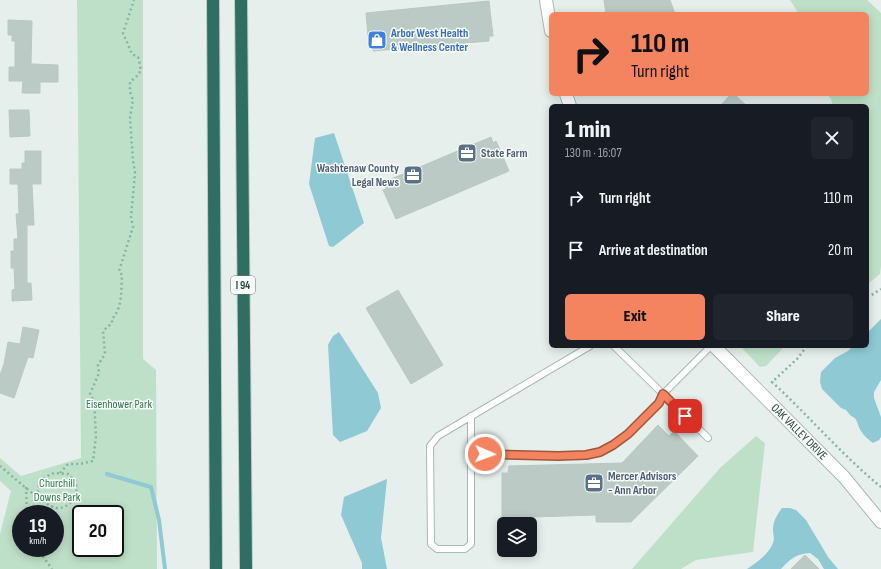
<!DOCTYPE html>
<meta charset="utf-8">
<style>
:root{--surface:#171b24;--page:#20242c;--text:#f1f3f6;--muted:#9ea1a6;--accent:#f4845f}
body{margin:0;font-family:"Sofia Sans Condensed",sans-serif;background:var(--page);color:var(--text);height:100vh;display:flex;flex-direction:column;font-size:15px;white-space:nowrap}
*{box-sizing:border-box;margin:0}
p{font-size:13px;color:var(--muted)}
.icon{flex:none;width:22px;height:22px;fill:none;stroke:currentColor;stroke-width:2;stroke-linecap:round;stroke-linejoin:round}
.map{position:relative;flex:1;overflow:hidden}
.side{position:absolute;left:549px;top:104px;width:320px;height:244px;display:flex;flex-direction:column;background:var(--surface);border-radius:6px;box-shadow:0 2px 10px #0003}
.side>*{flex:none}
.hud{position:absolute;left:549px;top:12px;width:320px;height:84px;border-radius:6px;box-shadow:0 2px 10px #0003;background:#f4845f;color:#111;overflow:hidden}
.buttons{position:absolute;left:497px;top:517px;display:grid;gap:8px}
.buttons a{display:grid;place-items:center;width:40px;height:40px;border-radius:6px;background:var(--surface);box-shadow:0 2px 10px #0003;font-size:20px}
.speed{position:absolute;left:12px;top:505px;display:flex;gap:8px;font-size:20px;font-weight:700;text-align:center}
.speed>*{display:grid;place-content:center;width:52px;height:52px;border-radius:50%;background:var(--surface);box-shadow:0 2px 10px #0003;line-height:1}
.speed small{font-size:10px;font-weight:400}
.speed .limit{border:2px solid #111;border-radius:6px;background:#fff;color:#111}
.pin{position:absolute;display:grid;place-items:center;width:34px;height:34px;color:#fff;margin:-17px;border-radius:8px;box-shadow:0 2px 6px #0006}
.me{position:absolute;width:44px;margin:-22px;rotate:92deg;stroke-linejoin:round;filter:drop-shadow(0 0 3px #0008)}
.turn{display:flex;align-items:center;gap:14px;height:84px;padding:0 16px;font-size:18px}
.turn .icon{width:52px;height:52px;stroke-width:2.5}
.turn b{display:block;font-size:28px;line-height:34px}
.round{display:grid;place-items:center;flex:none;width:42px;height:42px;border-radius:6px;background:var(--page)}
.overview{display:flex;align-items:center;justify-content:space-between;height:68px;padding:0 16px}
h1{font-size:24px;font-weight:800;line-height:30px}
.primary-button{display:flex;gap:8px;margin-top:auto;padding:8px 16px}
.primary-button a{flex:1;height:46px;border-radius:6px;background:var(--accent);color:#111;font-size:16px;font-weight:800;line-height:46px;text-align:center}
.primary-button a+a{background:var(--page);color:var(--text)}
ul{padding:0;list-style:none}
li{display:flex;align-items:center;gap:12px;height:52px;padding:0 16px}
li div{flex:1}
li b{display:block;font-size:15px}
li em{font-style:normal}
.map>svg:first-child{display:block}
.green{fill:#bfe0c8;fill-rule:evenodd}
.water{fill:#8ec9d4}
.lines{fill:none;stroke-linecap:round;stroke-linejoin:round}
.stream{stroke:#8ec9d4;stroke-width:4}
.building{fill:#bbcac4;stroke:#b8c9c2}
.service-casing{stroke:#a8b8b2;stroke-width:8}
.tertiary-casing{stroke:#a8b8b2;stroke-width:14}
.motorway-casing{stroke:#c2cac8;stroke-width:14}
.path{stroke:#86b3a5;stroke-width:2.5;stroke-dasharray:2 3;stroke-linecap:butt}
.service{stroke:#fff;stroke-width:6}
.tertiary{stroke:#fff;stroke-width:12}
.motorway{stroke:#2f6f62;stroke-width:12}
.route-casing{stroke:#9f563e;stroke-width:10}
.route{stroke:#f4845f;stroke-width:7}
.labels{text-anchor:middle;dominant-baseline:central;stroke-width:3;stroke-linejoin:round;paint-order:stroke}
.shield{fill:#f7fbf9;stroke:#637a73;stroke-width:1}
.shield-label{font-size:11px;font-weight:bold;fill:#24423a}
.shop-label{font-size:12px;font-weight:bold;fill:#366cbe;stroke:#f7fbf9;text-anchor:start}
.service-label{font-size:12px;font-weight:bold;fill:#4e5e75;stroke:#f7fbf9;text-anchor:start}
.park-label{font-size:12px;fill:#2d7a4b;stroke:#f7fbf9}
.street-label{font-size:12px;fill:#24423a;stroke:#f7fbf9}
</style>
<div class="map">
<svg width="881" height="569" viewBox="0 0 881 569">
<rect width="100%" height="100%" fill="#e6efeb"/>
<g class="green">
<path d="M77,0H143V359L156,370L157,569H0V534L11,491L0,481V458L21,476L81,458ZM21,514H55V548H21ZM81,514H115V548H81Z"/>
<polygon points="790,0 867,0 881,13 881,266 880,274 869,283 867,283 867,106 833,106 831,99 827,94 867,94 867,14 799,14"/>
<polygon points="740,346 785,346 766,366 760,367"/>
<polygon points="756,436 765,443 753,552 696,560 681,569 632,569 720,468"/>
</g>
<g class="water">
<polygon points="334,133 364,223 333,247 329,246 309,184 315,138"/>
<path d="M881,319V380L874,392V398L881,417V437L879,440L873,443C868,439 864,436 861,431C857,425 858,418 851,416L846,410L841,408L822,389L820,382L821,372L835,358L848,351L853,346H867V333Z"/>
<polygon points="339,332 378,393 381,408 367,431 340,442 333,435 328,345 333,336"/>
<polygon points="387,479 381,538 387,569 362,569 362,563 341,515 344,497"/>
<path d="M782,508H790L796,510L806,520L828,557L838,569H824L818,559L810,553C796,554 790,559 781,569H747C757,562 769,554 773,543C775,539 773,534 773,530C773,521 777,515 782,508Z"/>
</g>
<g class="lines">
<polyline class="stream" points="107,474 151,487 159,520 165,569"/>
</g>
<g class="building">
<polygon points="604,0 670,0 675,14 606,14"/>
<polygon points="489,1 493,36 489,36 489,41 373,51 373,46 369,47 366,13"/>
<polygon points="8,20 32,21 31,64 58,65 58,82 40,82 40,93 22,93 23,81 9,81 9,67 15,67 15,41 12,41 12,35 8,35"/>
<polygon points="731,94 734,94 747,106 720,106"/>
<polygon points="9,110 29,110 30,136 10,137"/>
<polygon points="491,137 493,143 496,141 509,171 396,219 383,190 386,189 384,182"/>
<polygon points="25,151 41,151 41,184 32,184 34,225 27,225 27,283 31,283 32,300 12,301 12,290 15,289 14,268 11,268 11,251 14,251 14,239 18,239 16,214 19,214 18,184 10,184 10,169 22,169 22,163 25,163"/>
<polygon points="398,290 443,365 411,384 366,308"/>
<polygon points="23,327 39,330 33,358 28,357 14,398 0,393 0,375 4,364 8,342 20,344"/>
<polygon points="658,425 669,436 674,431 698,456 631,522 596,522 596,515 502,518 502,473 508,473 509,466 622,463"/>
<polygon points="805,555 819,569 791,569"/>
</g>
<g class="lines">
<g class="service-casing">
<g id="service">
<polyline points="614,346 708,438"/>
<polyline points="471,416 471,544 465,549 437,549 431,544 430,446 438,436 590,346"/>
<polyline points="471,453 558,456 586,455 600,452 613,445 628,434 659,403 663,394 711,346"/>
</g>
</g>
<g class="tertiary-casing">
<g id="tertiary">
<polyline points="546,0 551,31"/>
<polyline points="566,94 570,106"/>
<polyline points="714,346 844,477 881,522"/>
</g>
</g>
<g class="motorway-casing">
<g id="motorway">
<polyline points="213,0 216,569"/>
<polyline points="241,0 246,569"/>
</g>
</g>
<g class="path">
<polyline points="867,296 870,296 881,289"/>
<path d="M807,346L797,359L772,382C809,416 842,455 881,487"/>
<path d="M0,466C10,474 46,507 56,508C66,509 71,502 77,496L76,482L68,474L54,473L45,477L39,485L37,496"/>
<path d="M60,473L67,465L69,464H80L93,461L96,436L94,401L90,394L99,373L98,365L105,354L103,331L112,323V319C123,307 121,290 122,275L119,271L133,227L131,217L135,173L133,160L130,118L133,100L130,92V82C142,72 142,72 138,57L132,54L123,33L134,0"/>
<polyline points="26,487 27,514"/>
<polyline points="37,548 52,569"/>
</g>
<use href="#service" class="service"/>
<use href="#tertiary" class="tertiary"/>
<use href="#motorway" class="motorway"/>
</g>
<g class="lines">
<g class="route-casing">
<polyline id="route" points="485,454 558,456 586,455 600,452 613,445 628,434 659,403 663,394 685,416"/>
</g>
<use href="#route" class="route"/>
</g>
<defs>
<g id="shop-square" transform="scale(1)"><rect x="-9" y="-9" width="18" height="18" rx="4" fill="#3f7fe0" stroke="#f7fbf9"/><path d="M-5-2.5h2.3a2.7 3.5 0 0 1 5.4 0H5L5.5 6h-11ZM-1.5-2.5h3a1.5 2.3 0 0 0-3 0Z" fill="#fff"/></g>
<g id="office-square" transform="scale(1)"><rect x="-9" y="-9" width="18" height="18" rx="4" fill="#5c6f8a" stroke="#f7fbf9"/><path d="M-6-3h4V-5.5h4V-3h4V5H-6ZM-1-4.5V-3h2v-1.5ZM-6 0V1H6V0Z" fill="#fff"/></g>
</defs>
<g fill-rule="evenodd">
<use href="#shop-square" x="377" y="40"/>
<use href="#office-square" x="467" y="153"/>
<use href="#office-square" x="413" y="175"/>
<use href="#office-square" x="594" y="483"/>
</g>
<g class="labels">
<rect class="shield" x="231" y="276" width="24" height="18" rx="3"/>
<g class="shield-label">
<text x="243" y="285">I 94</text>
</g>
<g class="shop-label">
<text x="391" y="33">Arbor West Health<tspan x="391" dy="14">&amp; Wellness Center</tspan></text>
</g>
<g class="service-label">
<text x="481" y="153">State Farm</text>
<text x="399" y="168" text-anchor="end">Washtenaw County<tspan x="399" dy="14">Legal News</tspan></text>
<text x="608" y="476">Mercer Advisors<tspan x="608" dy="14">- Ann Arbor</tspan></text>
</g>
<g class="park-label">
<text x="119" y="404">Eisenhower Park</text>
<text x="57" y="483">Churchill<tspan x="57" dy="14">Downs Park</tspan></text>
</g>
<g class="street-label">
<text transform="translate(799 432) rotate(45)">OAK VALLEY DRIVE</text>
</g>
</g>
</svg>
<div class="buttons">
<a><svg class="icon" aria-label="layers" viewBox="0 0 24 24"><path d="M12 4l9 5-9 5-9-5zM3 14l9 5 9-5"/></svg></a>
</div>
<div class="speed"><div>19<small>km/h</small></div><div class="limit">20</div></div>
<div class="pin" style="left:685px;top:416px;background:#d93025"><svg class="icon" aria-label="arrive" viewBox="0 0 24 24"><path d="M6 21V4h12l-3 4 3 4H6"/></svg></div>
<svg class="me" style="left:485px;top:454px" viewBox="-20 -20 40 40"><circle r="17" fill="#f4845f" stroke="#fff" stroke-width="3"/><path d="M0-11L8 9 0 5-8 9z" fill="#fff"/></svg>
<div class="hud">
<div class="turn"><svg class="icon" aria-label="right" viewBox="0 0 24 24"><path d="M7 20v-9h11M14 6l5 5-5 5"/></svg><div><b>110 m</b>Turn right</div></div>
</div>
<section class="side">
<div class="overview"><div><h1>1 min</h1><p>130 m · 16:07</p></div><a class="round"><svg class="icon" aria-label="close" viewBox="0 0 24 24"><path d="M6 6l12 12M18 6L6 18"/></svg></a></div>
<ul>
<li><svg class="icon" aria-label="right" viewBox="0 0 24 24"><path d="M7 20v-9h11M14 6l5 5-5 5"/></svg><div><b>Turn right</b></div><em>110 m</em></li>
<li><svg class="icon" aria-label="arrive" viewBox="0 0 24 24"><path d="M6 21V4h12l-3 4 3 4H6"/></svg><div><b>Arrive at destination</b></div><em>20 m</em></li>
</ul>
<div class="primary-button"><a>Exit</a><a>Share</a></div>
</section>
</div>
